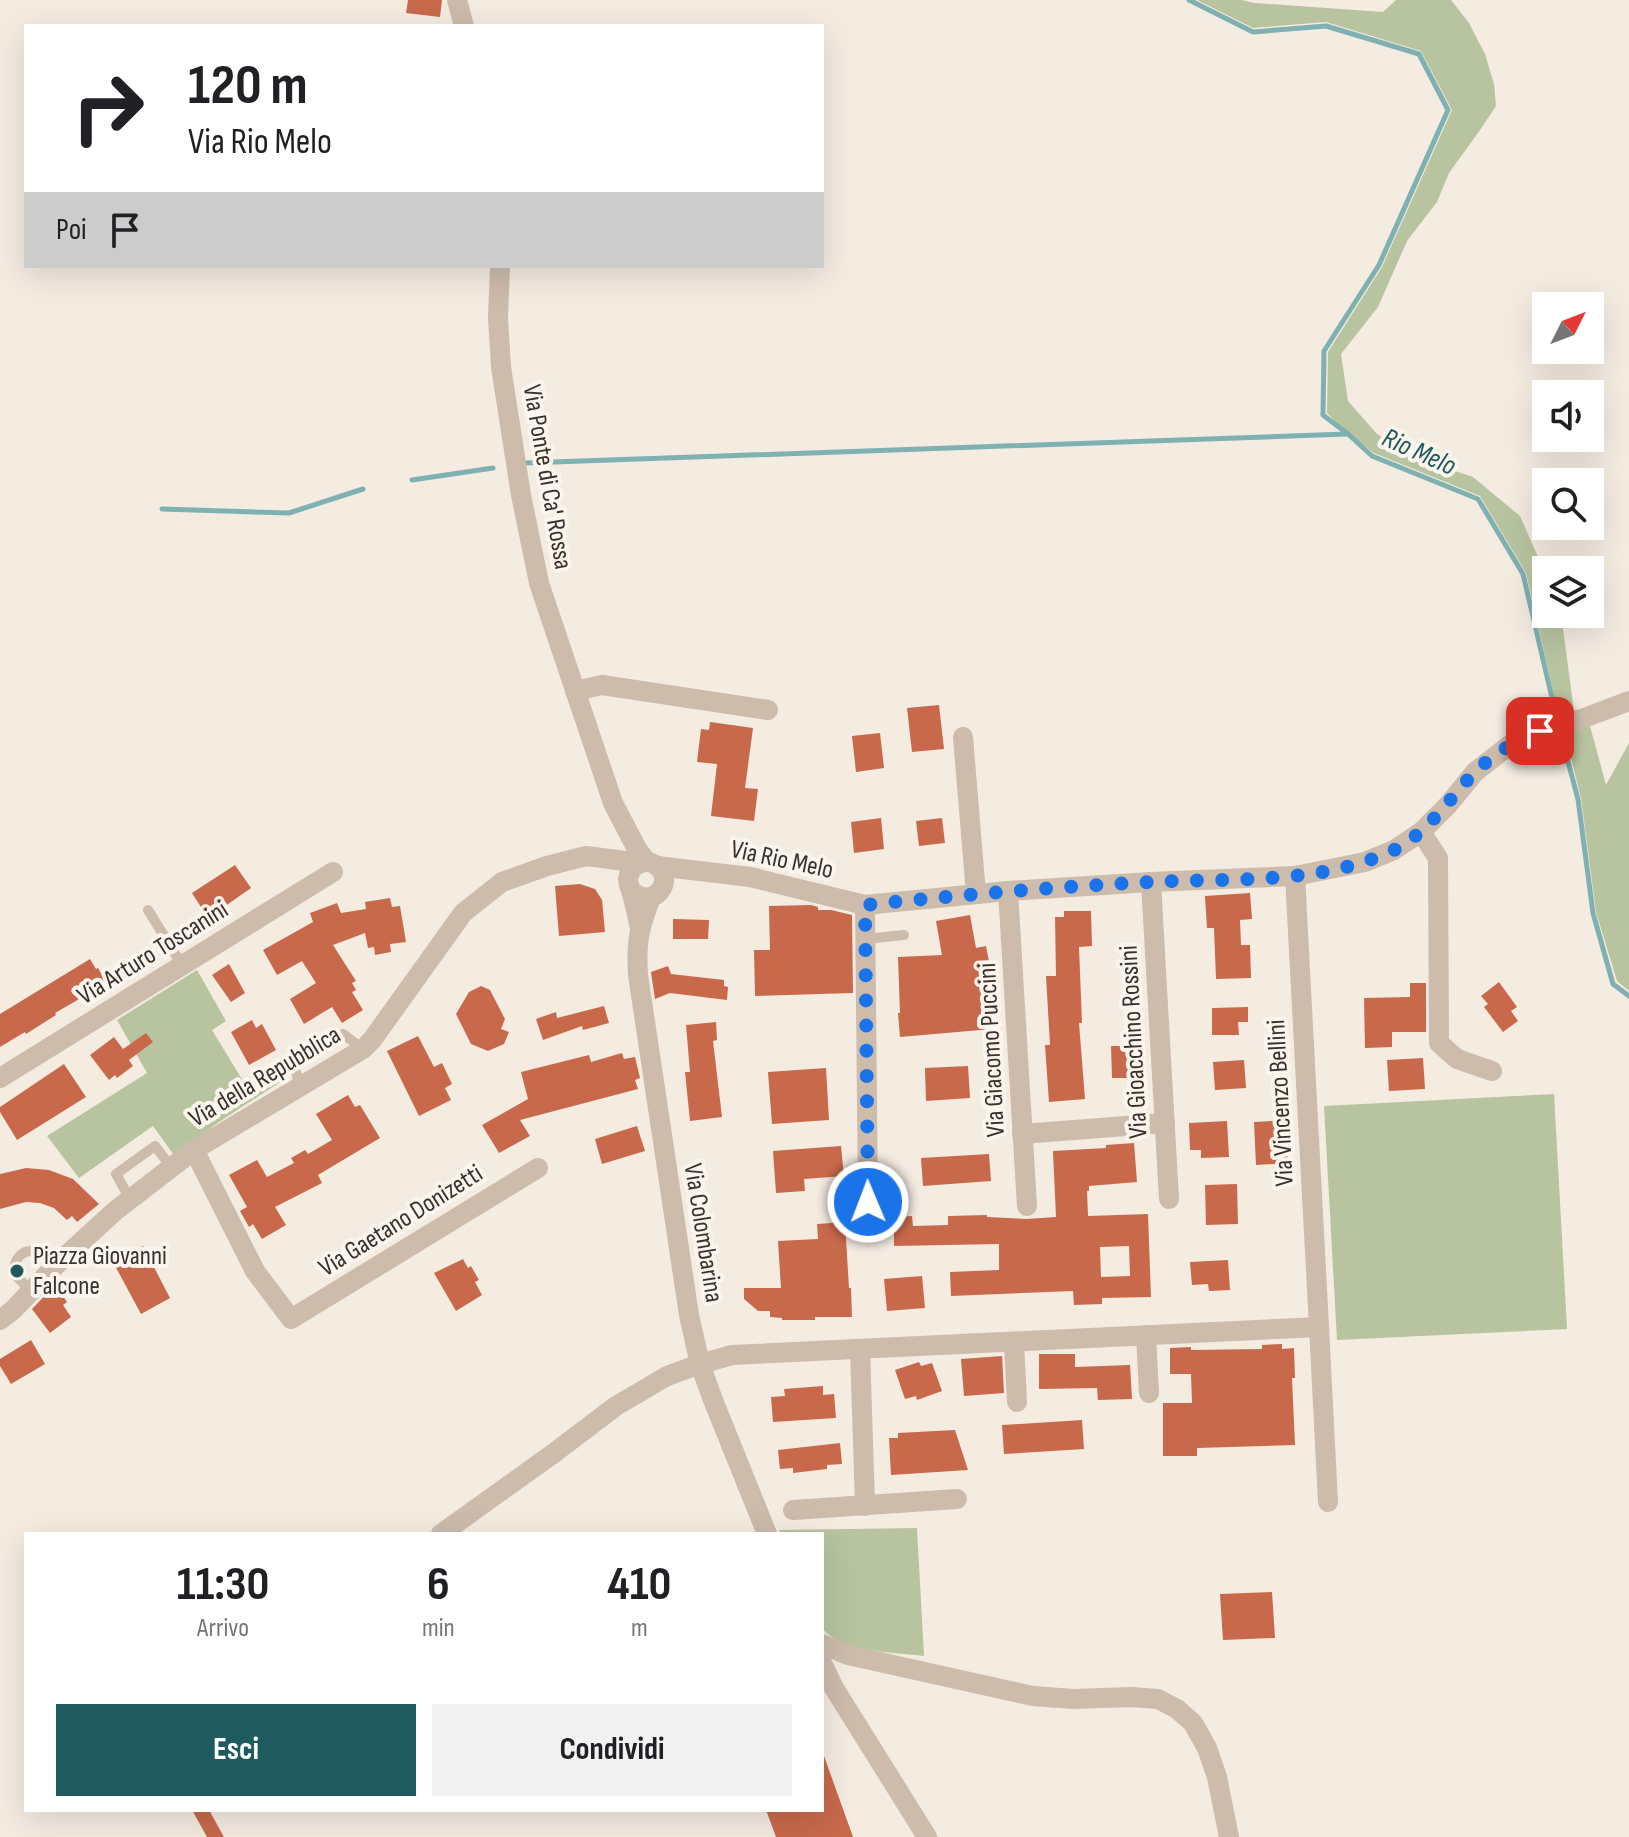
<!DOCTYPE html>
<html lang="it">
<style>
:root{--surface:#fff;--page:#f2f2f2;--text:#202124;--muted:#757577;--accent:#1f5a5e}
body{margin:0;font-family:"Sofia Sans Condensed",sans-serif;background:var(--page);color:var(--text);height:100vh;display:flex;flex-direction:column;font-size:30px;white-space:nowrap}
*{box-sizing:border-box;margin:0}
p{font-size:26px;color:var(--muted)}
.icon{flex:none;width:44px;height:44px;fill:none;stroke:currentColor;stroke-width:2;stroke-linecap:round;stroke-linejoin:round}
.map{position:relative;flex:1;overflow:hidden}
.sheet{position:absolute;left:24px;top:1532px;width:800px;height:280px;display:flex;flex-direction:column;background:var(--surface);border-radius:0px;box-shadow:0 8px 32px #0002}
.sheet>*{flex:none}
.banner{position:absolute;left:24px;top:24px;width:800px;height:244px;border-radius:0px;box-shadow:0 8px 32px #0002;background:#fff;color:var(--text);overflow:hidden}
.needle{width:52px;rotate:48deg}
.controls{position:absolute;left:1532px;top:292px;display:grid;gap:16px}
.controls a{display:grid;place-items:center;width:72px;height:72px;border-radius:0px;background:var(--surface);box-shadow:0 8px 32px #0002;font-size:40px}
.pin{position:absolute;display:grid;place-items:center;width:68px;height:68px;color:#fff;margin:-34px;border-radius:16px;box-shadow:0 4px 12px #0006}
.me{position:absolute;width:88px;margin:-44px;rotate:359deg;stroke-linejoin:round;filter:drop-shadow(0 0 6px #0008)}
.turn{display:flex;align-items:center;gap:28px;height:168px;padding:0 32px;font-size:36px}
.turn .icon{width:104px;height:104px;stroke-width:2.5}
.turn b{display:block;font-size:56px;line-height:68px}
.then{display:flex;align-items:center;height:76px;padding:0 32px;background:#0003;gap:16px;font-size:30px}
.eta{display:flex;justify-content:space-evenly;align-items:center;height:136px;text-align:center}
.eta b{font-size:48px;font-weight:700;line-height:56px}
.primary-button{display:flex;gap:16px;margin-top:auto;padding:16px 32px}
.primary-button a{flex:1;height:92px;border-radius:0px;background:var(--accent);color:#fff;font-size:32px;font-weight:700;line-height:92px;text-align:center}
.primary-button a+a{background:var(--page);color:var(--text)}
.map>svg:first-child{display:block}
.green{fill:#b8c4a0}
.lines{fill:none;stroke-linecap:round;stroke-linejoin:round}
.stream{stroke:#7fb0b2;stroke-width:5}
.building{fill:#c8694b;fill-rule:evenodd}
.service{stroke:#cdbbac;stroke-width:10}
.minor{stroke:#cdbbac;stroke-width:20}
.tertiary{stroke:#cdbbac;stroke-width:20}
.route{stroke:#1a73e8;stroke-width:14;stroke-dasharray:0 25.2}
.poi-dot{fill:#1f5a5e;stroke:#fbf5ee;stroke-width:3}
.labels{text-anchor:middle;dominant-baseline:central;stroke-width:8;stroke-linejoin:round;paint-order:stroke}
.street-label{font-size:26px;fill:#3b302b;stroke:#fbf5ee}
.poi-label{font-size:26px;fill:#3b302b;stroke:#fbf5ee;text-anchor:start}
.water-label{font-size:28px;font-style:italic;fill:#1f5a5e;stroke:#fbf5ee}
</style>
<div class="map">
<svg width="1629" height="1837" viewBox="0 0 1629 1837">
<rect width="100%" height="100%" fill="#f4ebe1"/>
<g class="green">
<polygon points="1197,0 1242,0 1254,3 1383,12 1396,0 1451,0 1469,23 1485,54 1494,84 1496,106 1480,130 1449,173 1437,202 1407,241 1378,307 1341,354 1348,401 1377,434 1416,458 1473,477 1520,516 1546,575 1546,614 1561,614 1574,711 1559,717 1526,573 1480,496 1374,453 1348,434 1327,413 1328,352 1382,267 1452,110 1421,51 1326,22 1253,28"/>
<polygon points="1590,726 1606,785 1629,743 1629,991 1617,981 1596,912 1581,798 1565,734"/>
<polygon points="197,970 226,1021 212,1030 243,1081 279,1062 288,1077 219,1122 174,1155 153,1126 79,1178 47,1136 147,1073 117,1020"/>
<polygon points="1554,1094 1567,1329 1337,1340 1324,1106"/>
<path d="M917,1528L924,1656C893,1652 842,1653 822,1628V1534H781L779,1530Z"/>
</g>
<g class="lines">
<g class="stream">
<polyline points="1189,0 1253,32 1326,26 1419,54 1448,110 1379,265 1324,351 1323,415 1348,434 1372,456 1478,499 1523,574 1557,719"/>
<polyline points="525,463 1347,434"/>
<polyline points="412,480 493,468"/>
<polyline points="162,509 289,513 363,489"/>
<polyline points="1559,728 1578,799 1593,913 1613,984 1629,996"/>
</g>
</g>
<g class="building">
<polygon points="408,0 442,0 440,17 406,13"/>
<polygon points="939,705 944,749 912,752 907,708"/>
<polygon points="710,722 753,728 745,788 758,789 754,821 711,816 717,764 697,762 701,729 709,730"/>
<polygon points="880,733 884,768 856,772 852,736"/>
<polygon points="881,818 884,849 854,853 851,822"/>
<polygon points="942,818 945,843 919,846 916,821"/>
<polygon points="235,865 251,888 208,918 192,893"/>
<polygon points="580,884 595,889 602,900 605,932 559,936 555,886"/>
<polygon points="1250,893 1252,919 1240,920 1241,945 1250,945 1251,978 1216,979 1214,928 1207,928 1205,896"/>
<polygon points="390,898 392,907 400,906 406,942 390,944 391,952 375,955 374,947 368,948 365,933 333,945 356,981 352,983 356,990 352,992 363,1010 342,1023 332,1007 304,1024 290,999 316,983 302,961 277,975 263,950 313,922 310,913 337,903 341,913 366,909 365,902"/>
<polygon points="811,905 818,907 818,910 831,910 852,915 853,993 755,996 754,950 770,950 769,906"/>
<polygon points="1064,911 1091,911 1092,946 1079,947 1082,1023 1079,1023 1085,1099 1049,1102 1045,1045 1050,1045 1046,976 1056,976 1055,917 1064,917"/>
<polygon points="970,915 976,948 986,946 991,972 983,974 989,1005 992,1029 900,1037 898,1013 900,1013 898,957 942,955 936,921"/>
<polygon points="673,919 709,920 708,939 673,939"/>
<polygon points="90,959 96,969 98,968 107,983 55,1013 56,1015 26,1034 25,1032 0,1047 0,1014"/>
<polygon points="229,964 245,993 231,1002 212,975"/>
<polygon points="668,966 671,974 724,980 724,986 728,987 727,1000 670,993 655,999 651,972"/>
<polygon points="1499,982 1517,1007 1511,1011 1518,1021 1503,1032 1484,1007 1488,1004 1481,996"/>
<polygon points="1410,983 1426,983 1426,1032 1392,1032 1392,1047 1365,1048 1364,998 1410,997"/>
<polygon points="481,986 490,990 505,1019 501,1029 509,1032 504,1044 488,1051 471,1044 456,1014 469,992"/>
<polygon points="604,1006 609,1023 583,1030 582,1026 543,1040 536,1019 556,1012 557,1018"/>
<polygon points="1248,1007 1248,1022 1238,1022 1239,1035 1212,1035 1212,1008"/>
<polygon points="252,1020 256,1028 262,1024 276,1050 249,1065 231,1032"/>
<polygon points="716,1022 717,1040 713,1041 722,1117 690,1121 685,1072 690,1072 686,1025"/>
<polygon points="146,1033 153,1042 129,1060 133,1066 117,1078 115,1075 109,1080 90,1055 114,1037 123,1049"/>
<polygon points="418,1036 434,1067 442,1063 452,1084 445,1088 451,1100 419,1116 387,1051"/>
<polygon points="1111,1046 1142,1046 1142,1078 1112,1078"/>
<polygon points="622,1053 624,1059 635,1057 640,1078 635,1080 638,1089 520,1120 530,1136 499,1153 482,1125 528,1099 521,1072 589,1055 591,1062"/>
<polygon points="1423,1058 1425,1089 1389,1091 1387,1060"/>
<polygon points="1244,1060 1246,1088 1215,1090 1213,1062"/>
<polygon points="64,1064 86,1097 17,1140 0,1112 0,1107"/>
<polygon points="968,1066 970,1098 926,1101 925,1068"/>
<polygon points="826,1068 829,1120 772,1124 768,1072"/>
<polygon points="348,1095 355,1107 360,1105 380,1138 318,1175 322,1183 275,1207 286,1225 262,1239 253,1224 249,1227 240,1211 247,1207 229,1175 257,1160 267,1177 294,1163 291,1158 305,1150 308,1154 332,1140 316,1114"/>
<polygon points="1286,1120 1288,1163 1256,1165 1254,1122"/>
<polygon points="1227,1121 1229,1157 1201,1158 1201,1150 1190,1150 1189,1123"/>
<polygon points="637,1126 645,1151 602,1164 595,1139"/>
<path d="M1134,1143L1137,1182L1089,1186V1191H1087L1088,1216L1148,1214L1151,1297L1102,1298V1304L1074,1305L1073,1291L951,1296L950,1272L999,1270V1244L894,1246V1217L912,1216L913,1226L948,1225V1216L987,1215V1217L1027,1219L1056,1217L1053,1151L1106,1148V1145ZM1129,1246L1130,1276L1101,1277L1100,1247Z"/>
<polygon points="841,1146 844,1176 804,1179 805,1191 776,1193 773,1151"/>
<polygon points="989,1154 991,1181 923,1186 921,1158"/>
<polygon points="26,1168 49,1170 73,1179 99,1204 77,1222 72,1216 67,1220 54,1208 40,1203 26,1202 0,1209 0,1174"/>
<polygon points="1237,1184 1238,1224 1206,1225 1205,1185"/>
<polygon points="845,1222 849,1288 851,1288 852,1317 815,1317 815,1320 782,1320 782,1318 770,1317 770,1311 758,1311 744,1299 744,1288 781,1288 778,1241 818,1239 817,1224"/>
<polygon points="143,1246 170,1298 141,1314 113,1262"/>
<polygon points="463,1259 468,1268 471,1266 479,1280 475,1282 482,1295 456,1311 434,1273"/>
<polygon points="1228,1260 1230,1290 1209,1291 1208,1284 1192,1285 1190,1262"/>
<polygon points="922,1276 925,1308 887,1311 884,1279"/>
<polygon points="55,1285 67,1302 63,1305 71,1317 50,1333 32,1309"/>
<polygon points="31,1340 45,1364 11,1384 0,1366 0,1359"/>
<polygon points="1282,1344 1282,1349 1294,1348 1295,1378 1292,1378 1295,1445 1197,1448 1197,1456 1163,1456 1163,1403 1192,1403 1191,1374 1170,1374 1170,1348 1191,1347 1191,1350 1262,1349 1262,1345"/>
<polygon points="1039,1354 1075,1354 1075,1367 1130,1365 1132,1399 1098,1400 1097,1388 1039,1389"/>
<polygon points="1002,1356 1004,1393 964,1396 961,1359"/>
<polygon points="919,1362 921,1366 932,1363 942,1391 917,1400 916,1396 905,1399 895,1370"/>
<polygon points="823,1386 823,1395 834,1394 836,1418 773,1422 771,1397 785,1396 784,1389"/>
<polygon points="1082,1420 1084,1449 1004,1454 1002,1425"/>
<polygon points="955,1430 968,1470 891,1475 889,1438 898,1438 898,1433"/>
<polygon points="840,1443 842,1464 827,1465 827,1469 793,1473 793,1468 780,1469 778,1450"/>
<polygon points="1272,1592 1275,1638 1223,1640 1220,1594"/>
<polygon points="822,1756 824,1756 853,1837 776,1837 766,1810 822,1810"/>
<polygon points="192,1810 209,1810 224,1837 207,1837"/>
</g>
<g class="lines">
<g class="service">
<polyline points="148,910 182,965"/>
<polyline points="865,939 904,935"/>
<polyline points="300,1087 293,1061 329,1038 343,1034 363,1049"/>
<polyline points="130,1199 116,1174 155,1146 171,1167"/>
<path d="M31,1291L15,1275C12,1260 23,1246 39,1253C45,1255 51,1261 56,1265"/>
</g>
<g class="minor">
<polyline points="457,0 464,26"/>
<polyline points="500,266 498,318 501,367 521,495 539,583 613,803 637,849 647,862"/>
<polyline points="575,691 602,685 768,710"/>
<polyline points="963,737 976,894"/>
<polyline points="1421,832 1438,858 1439,1043 1457,1059 1492,1071"/>
<polyline points="1151,882 1169,1199"/>
<polyline points="1008,891 1027,1206"/>
<polyline points="865,905 868,1202"/>
<polyline points="0,1078 333,872"/>
<polyline points="1022,1134 1165,1123"/>
<polyline points="194,1150 255,1271 291,1319 538,1168"/>
<polyline points="1319,1327 1328,1502"/>
<polyline points="1146,1335 1149,1393"/>
<polyline points="1014,1342 1017,1402"/>
<polyline points="860,1349 865,1506"/>
<polyline points="793,1510 957,1499"/>
<polyline points="441,1534 554,1453 616,1406 667,1376 700,1364 732,1355 1319,1327 1295,876"/>
<polyline points="822,1644 848,1655 1033,1696 1073,1699 1131,1697 1158,1699 1177,1709 1193,1723 1207,1748 1217,1777 1229,1837"/>
</g>
<g class="tertiary">
<polyline points="657,866 750,877 865,905 1008,891 1151,882 1295,876 1365,862 1394,850 1421,832 1448,805 1475,772 1511,744 1540,731 1584,718 1629,701"/>
<path d="M631,890C653,912 677,880 656,865C651,862 644,861 638,864C633,867 629,873 628,879C628,885 630,886 631,891C635,903 637,916 640,928"/>
<path d="M651,897C639,929 636,941 638,975L689,1315L700,1364L713,1400L767,1534"/>
<polyline points="0,1320 13,1310 56,1265 115,1211 194,1150 363,1049 372,1040 463,913 502,882 547,866 586,856 641,863"/>
<polyline points="822,1663 834,1688 927,1837"/>
</g>
</g>
<g class="lines">
<path class="route" d="M868,1202L865,905C960,895 1055,887 1150,882C1230,878 1316,885 1390,852C1427,835 1447,801 1474,773C1493,754 1516,741 1540,731"/>
</g>
<circle class="poi-dot" cx="17" cy="1271" r="8"/>
<g class="labels">
<g class="street-label">
<text transform="translate(547 477) rotate(80)">Via Ponte di Ca' Rossa</text>
<text transform="translate(782 860) rotate(12)">Via Rio Melo</text>
<text transform="translate(153 953) rotate(-32)">Via Arturo Toscanini</text>
<text transform="translate(1134 1042) rotate(-93)">Via Gioacchino Rossini</text>
<text transform="translate(992 1050) rotate(-93)">Via Giacomo Puccini</text>
<text transform="translate(265 1077) rotate(-31)">Via della Repubblica</text>
<text transform="translate(1281 1103) rotate(-93)">Via Vincenzo Bellini</text>
<text transform="translate(401 1221) rotate(-32)">Via Gaetano Donizetti</text>
<text transform="translate(703 1233) rotate(81)">Via Colombarina</text>
</g>
<g class="poi-label">
<text x="33" y="1256">Piazza Giovanni<tspan x="33" dy="30">Falcone</tspan></text>
</g>
<g class="water-label">
<text transform="translate(1419 452) rotate(24)">Rio Melo</text>
</g>
</g>
</svg>
<div class="controls">
<a><svg class="needle" viewBox="-14 -14 28 28"><path d="M0-13l5 13h-10z" fill="#e53935"/><path d="M0 13l5-13h-10z" fill="#757577"/></svg></a>
<a><svg class="icon" aria-label="sound" viewBox="0 0 24 24"><path d="M4 9h4l5-4v14l-5-4H4zM17 9q2 3 0 6"/></svg></a>
<a><svg class="icon" aria-label="search" viewBox="0 0 24 24"><circle cx="10" cy="10" r="6"/><path d="M15 15l6 6"/></svg></a>
<a><svg class="icon" aria-label="layers" viewBox="0 0 24 24"><path d="M12 4l9 5-9 5-9-5zM3 14l9 5 9-5"/></svg></a>
</div>
<div class="pin" style="left:1540px;top:731px;background:#d93025"><svg class="icon" aria-label="arrive" viewBox="0 0 24 24"><path d="M6 21V4h12l-3 4 3 4H6"/></svg></div>
<svg class="me" style="left:868px;top:1202px" viewBox="-20 -20 40 40"><circle r="17" fill="#1a73e8" stroke="#fff" stroke-width="3"/><path d="M0-11L8 9 0 5-8 9z" fill="#fff"/></svg>
<div class="banner">
<div class="turn"><svg class="icon" aria-label="right" viewBox="0 0 24 24"><path d="M7 20v-9h11M14 6l5 5-5 5"/></svg><div><b>120 m</b>Via Rio Melo</div></div>
<div class="then">Poi<svg class="icon" aria-label="arrive" viewBox="0 0 24 24"><path d="M6 21V4h12l-3 4 3 4H6"/></svg></div>
</div>
<section class="sheet">
<div class="eta">
<div><b>11:30</b><p>Arrivo</p></div>
<div><b>6</b><p>min</p></div>
<div><b>410</b><p>m</p></div>
</div>
<div class="primary-button"><a>Esci</a><a>Condividi</a></div>
</section>
</div>
